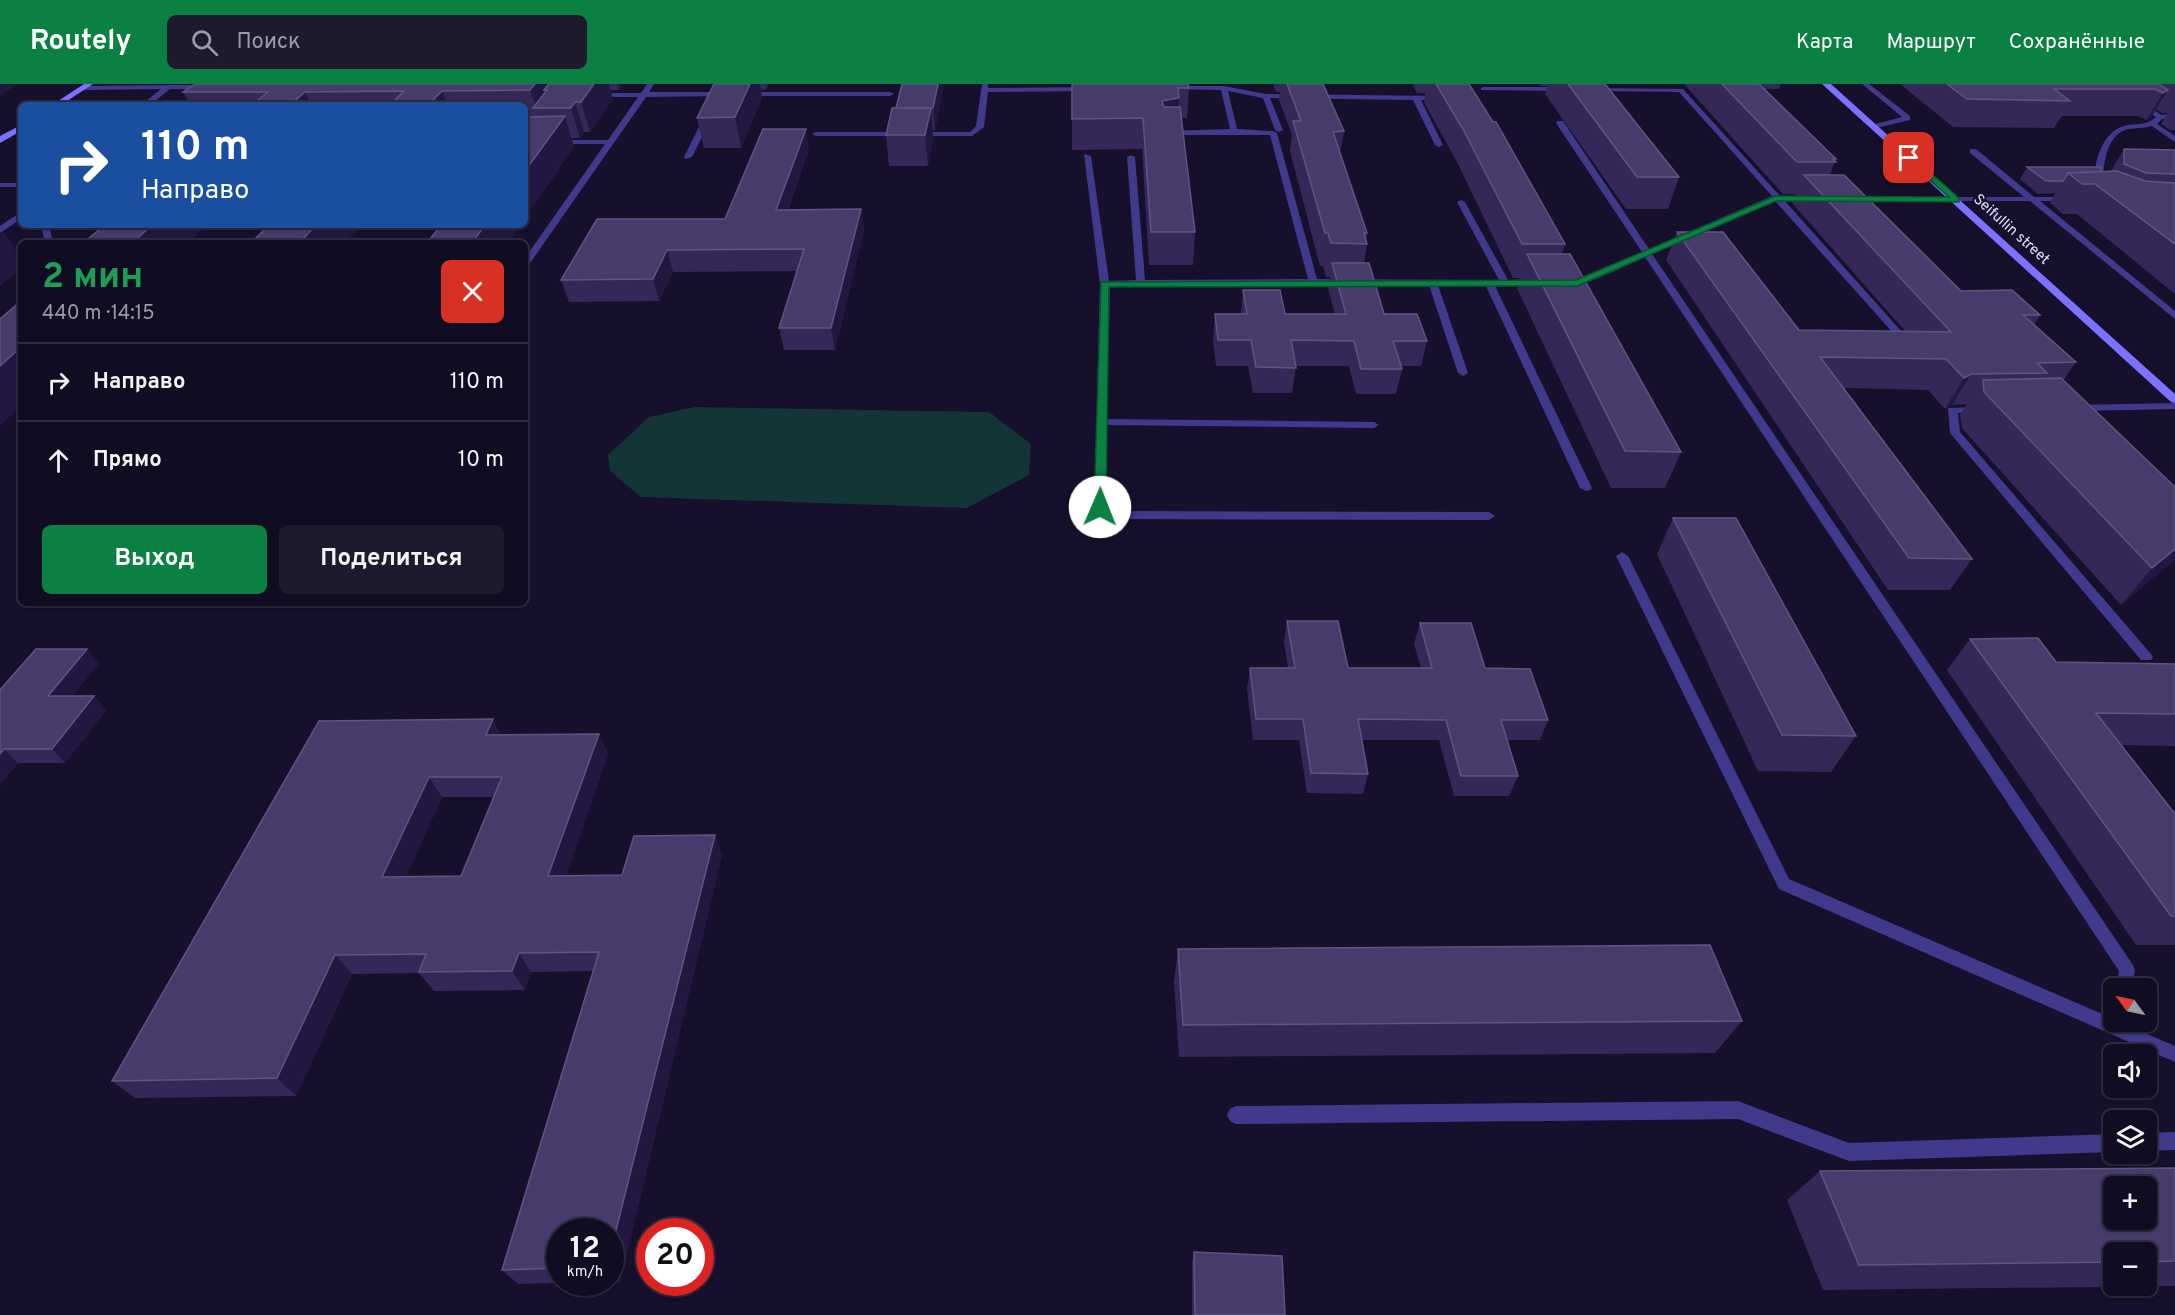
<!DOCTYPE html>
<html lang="ru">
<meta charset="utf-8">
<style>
:root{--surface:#100c21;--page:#1e1a2e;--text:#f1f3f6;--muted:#9c9ba5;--line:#302c3f;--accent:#0b8043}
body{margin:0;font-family:Overpass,sans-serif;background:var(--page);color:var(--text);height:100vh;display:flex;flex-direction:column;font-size:22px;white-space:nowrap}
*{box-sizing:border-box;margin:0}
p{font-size:20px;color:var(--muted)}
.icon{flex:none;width:33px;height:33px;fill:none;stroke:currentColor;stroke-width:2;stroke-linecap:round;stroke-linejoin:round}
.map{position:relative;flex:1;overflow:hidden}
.panel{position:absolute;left:18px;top:156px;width:510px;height:366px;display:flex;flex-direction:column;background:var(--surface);border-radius:9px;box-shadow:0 2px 4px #0004,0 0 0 2px var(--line)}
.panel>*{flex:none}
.banner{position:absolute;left:18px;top:18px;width:510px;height:126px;border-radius:9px;box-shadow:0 2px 4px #0004,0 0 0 2px var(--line);background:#1a4fa0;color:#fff;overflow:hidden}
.needle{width:39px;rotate:303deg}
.buttons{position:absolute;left:2103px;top:894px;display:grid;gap:12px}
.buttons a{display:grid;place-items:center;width:54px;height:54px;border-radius:9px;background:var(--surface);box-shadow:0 2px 4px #0004,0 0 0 2px var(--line);font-size:30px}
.speed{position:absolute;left:546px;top:1134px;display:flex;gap:12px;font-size:30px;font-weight:700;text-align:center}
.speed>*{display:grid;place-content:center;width:78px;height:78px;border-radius:50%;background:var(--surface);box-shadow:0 2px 4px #0004,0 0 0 2px var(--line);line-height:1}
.speed small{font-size:15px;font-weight:400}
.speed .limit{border:9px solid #d22;background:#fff;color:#111}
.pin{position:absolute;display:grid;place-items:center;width:51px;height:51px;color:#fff;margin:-26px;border-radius:12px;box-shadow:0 3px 9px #0006}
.me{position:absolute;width:66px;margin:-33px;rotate:1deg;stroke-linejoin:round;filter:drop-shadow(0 0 4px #0008)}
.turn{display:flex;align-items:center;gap:21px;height:126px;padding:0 24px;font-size:27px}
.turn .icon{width:78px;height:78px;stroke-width:2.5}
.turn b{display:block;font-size:42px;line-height:51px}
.round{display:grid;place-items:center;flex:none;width:63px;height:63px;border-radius:9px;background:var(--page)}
.summary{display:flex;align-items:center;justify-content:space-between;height:102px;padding:0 24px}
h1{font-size:36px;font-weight:700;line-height:45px;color:#1e9e55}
.button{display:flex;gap:12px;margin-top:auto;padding:12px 24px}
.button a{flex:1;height:69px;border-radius:9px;background:var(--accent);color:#fff;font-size:24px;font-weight:700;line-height:69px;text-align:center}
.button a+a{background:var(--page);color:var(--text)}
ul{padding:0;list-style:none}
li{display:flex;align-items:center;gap:18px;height:78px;padding:0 24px;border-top:2px solid var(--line)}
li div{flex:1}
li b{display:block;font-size:22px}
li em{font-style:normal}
header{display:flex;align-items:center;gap:36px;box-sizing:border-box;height:84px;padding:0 30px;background:var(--accent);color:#fff}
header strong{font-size:28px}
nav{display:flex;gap:33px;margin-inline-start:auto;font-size:21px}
.search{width:420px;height:54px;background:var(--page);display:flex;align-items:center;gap:15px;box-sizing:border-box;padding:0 21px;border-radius:9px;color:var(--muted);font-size:22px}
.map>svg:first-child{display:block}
.green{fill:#133536}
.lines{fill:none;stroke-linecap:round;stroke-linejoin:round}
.lane{fill:#41398c;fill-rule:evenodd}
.secondary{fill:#7d71ff;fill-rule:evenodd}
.wall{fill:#352859;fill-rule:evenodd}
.shaded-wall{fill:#211740}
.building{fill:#473b6b;stroke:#605482;stroke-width:1.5;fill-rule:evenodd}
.route{fill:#0b8043;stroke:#07532c;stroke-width:1.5}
.labels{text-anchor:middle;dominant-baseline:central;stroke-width:4.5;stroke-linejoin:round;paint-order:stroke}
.far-street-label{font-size:15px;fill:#e1daff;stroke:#16102c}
</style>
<header>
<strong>Routely</strong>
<div class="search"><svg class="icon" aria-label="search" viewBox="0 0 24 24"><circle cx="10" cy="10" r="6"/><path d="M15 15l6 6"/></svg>Поиск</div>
<nav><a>Карта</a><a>Маршрут</a><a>Сохранённые</a></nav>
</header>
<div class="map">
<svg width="2175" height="1231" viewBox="0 0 2175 1231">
<rect width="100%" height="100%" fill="#16102c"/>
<polygon class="green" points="695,323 989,328 1031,360 1029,391 967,424 641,413 610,387 608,371 649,333"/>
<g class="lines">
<g class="lane">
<polygon points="647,0 654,0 649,8 725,8 729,10 725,12 646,13 528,182 525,183 525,174 605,60 556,60 552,58 556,56 608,56 638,13 591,13 591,9 641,9"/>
<polygon points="982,0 988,0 988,4 1091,3 1095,5 1091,7 988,8 984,43 972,52 816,52 812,50 816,48 970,48 976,42"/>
<polygon points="1862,0 1869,0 1910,32 1910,36 1872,45 1872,41 1902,33"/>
<polygon points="169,1 207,1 211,3 207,5 170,5 150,21 141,21 161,5 83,6 79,4 83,2"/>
<polygon points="1170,2 1224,2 1266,10 1444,12 1445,14 1441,16 1421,16 1443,61 1439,63 1435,61 1413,16 1270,14 1283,46 1279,48 1275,46 1263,14 1228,7 1237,45 1273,47 1277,49 1317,195 1499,196 1457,118 1461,116 1465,118 1508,196 1539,197 1539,201 1536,202 1495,202 1592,404 1590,406 1586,407 1580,404 1486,202 1438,201 1468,289 1463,292 1458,289 1429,201 1157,203 1141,201 1110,202 1107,335 1374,338 1379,341 1374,344 1107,341 1106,421 1116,427 1489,428 1495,432 1489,436 1114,435 1096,426 1094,423 1100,200 1084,70 1091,72 1109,197 1136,196 1127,73 1131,71 1135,73 1145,196 1308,195 1270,51 1163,51 1163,47 1166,47 1230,45 1221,6 1168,5 1166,4"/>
<polygon points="1483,3 1565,3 1569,5 1565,7 1481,6 1481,4"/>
<path d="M1591,4L1683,5L1780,112H1815L1816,114L1812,116H1784L1902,248L1894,250L1775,117L1652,170L2133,881L2135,886L2132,904H2116L2119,887L1645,173C1628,180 1577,209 1562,199L1567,196H1576L1642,168L1556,39L1557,37H1563L1649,165L1772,112L1679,8L1593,7L1591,6Z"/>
<polygon points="744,8 890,8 894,10 890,12 741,12 741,8"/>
<path d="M2137,18H2143L2161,31L2175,30V34L2162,35L2157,40L2175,52V58L2152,42C2144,44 2136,44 2128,45C2105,51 2103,83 2103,102L2096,104C2091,84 2101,48 2124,42C2135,39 2147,42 2156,33L2137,22Z"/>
<polygon points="709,29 713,31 692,73 685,75 684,73 705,31"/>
<polygon points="1970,65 1976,65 2034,113 2073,113 2073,117 2040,117 2175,227 2175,235 2030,117 1849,117 1845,115 1849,113 2024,113 1970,69"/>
<rect x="0" y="99" width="21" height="4"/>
<polygon points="21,128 21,135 0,149 0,142"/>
<polygon points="41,141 49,141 53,159 45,159"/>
<polygon points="2175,319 2175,325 2075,327 2070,324 2075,321"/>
<polygon points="1981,323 1985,324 1985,328 1958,329 1960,348 2151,570 2153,573 2151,576 2141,576 1950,349 1948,324"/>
<polygon points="1622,468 1628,472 1789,795 2114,935 2114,938 2119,938 2175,962 2175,978 1779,805 1616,472"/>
<polygon points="1738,1017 1849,1059 2114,1050 2114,1068 1849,1077 1738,1035 1236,1040 1230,1037 1227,1031 1230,1025 1236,1022"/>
<polygon points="2175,1048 2175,1066 2146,1067 2146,1049"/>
</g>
<g class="secondary">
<polygon points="84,0 93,0 61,21 52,21"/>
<polygon points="1822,0 1831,0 2175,310 2175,319 2171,318"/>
<polygon points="21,41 21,47 0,59 0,52"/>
</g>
</g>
<g class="wall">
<polygon points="195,0 623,0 619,6 610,6 613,15 590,48 584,48 580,54 572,54 574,63 525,134 525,21 190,21 183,8"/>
<polygon points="714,0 768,0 766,6 761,6 762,14 741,64 704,64 697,34"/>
<polygon points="902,0 944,0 935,46 933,46 933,54 928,82 889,82 886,51 896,24"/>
<polygon points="1072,0 1189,4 1187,34 1181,34 1195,148 1193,181 1149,181 1142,65 1072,66"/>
<polygon points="1273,0 1323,0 1344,47 1340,70 1367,149 1366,154 1367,160 1364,179 1384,230 1427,257 1421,282 1401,282 1402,285 1396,310 1356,310 1349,282 1296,282 1292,309 1253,309 1248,282 1216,282 1213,255 1215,230 1241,230 1243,206 1285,230 1335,230 1328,204 1330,193 1326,193 1323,182 1320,182 1290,67 1292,51 1279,16 1280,8 1276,8"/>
<polygon points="1412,0 1469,0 1565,160 1562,170 1681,368 1665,404 1611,404 1517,204 1520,194 1513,194 1457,78 1424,18 1425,9 1417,9"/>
<polygon points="1539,0 1605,0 1679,93 1668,125 1626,125 1545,10 1548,2 1540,2"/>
<polygon points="1684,0 1781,0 1779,5 1765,5 1836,75 1830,91 1961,207 2040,231 2034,241 2076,278 2063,297 2175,403 2175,475 2121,521 1962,344 1960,331 1967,320 1952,321 1945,325 1928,306 1844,304 1972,475 1950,506 1888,506 1666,176 1677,148 1799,246 1906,248 1792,119 1796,110 1783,110"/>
<polygon points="1900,0 2175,0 2175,46 2170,46 2161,40 2168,29 2162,29 2156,25 2151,33 2146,36 2138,32 2062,32 2054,44 1953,43"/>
<polygon points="809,65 788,126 861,125 864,146 835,266 784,266 779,244 797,187 673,188 659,217 569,218 561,196 725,135"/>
<polygon points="2124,65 2175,66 2175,210 2077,130 2063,130 2050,119 2055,109 2038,110 2020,95 2027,83 2101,88 2111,87"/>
<polygon points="1673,434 1856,652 1831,688 1758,687 1657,470"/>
<polygon points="1287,537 1348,584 1421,584 1414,560 1420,539 1485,584 1548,636 1540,656 1507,656 1518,692 1509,712 1454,712 1439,656 1362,656 1368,690 1363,710 1307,709 1299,656 1253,656 1247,604 1250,584 1288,584 1284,558"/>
<polygon points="1970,555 2056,578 2175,580 2175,662 2121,661 2175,730 2175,861 2136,861 1947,586"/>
<polygon points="99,579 72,612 94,612 106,626 65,679 18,679 0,701 0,606"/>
<path d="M319,637L501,651L599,650L608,670L566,792L622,791L715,751L722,771L620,1198H610V1148H560V1198H582L518,1200L502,1186L594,887L531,888L525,906L434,907L419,889L352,890L296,1012L135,1014L112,997ZM442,713H494L461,792H406Z"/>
<polygon points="1178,865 1742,937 1715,969 1179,973 1174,898"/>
<path d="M2175,1084V1202L1823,1206L1787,1116L1820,1087ZM2114,1168H2146V1202H2114Z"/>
<polygon points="1194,1168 1285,1231 1192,1231 1192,1178"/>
</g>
<g class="shaded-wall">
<polygon points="0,0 18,0 0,12"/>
<polygon points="535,0 552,0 547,6 544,6 550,24 536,24 530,6"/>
<polygon points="594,0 609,0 613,15 590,48 581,18"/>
<polygon points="618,0 623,0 619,6"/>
<polygon points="750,0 760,0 762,14 741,64 735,33"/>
<polygon points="938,0 944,0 935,46 933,24"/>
<polygon points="2168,6 2151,33 2146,36 2163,9"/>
<polygon points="442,7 447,21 428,21"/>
<polygon points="305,8 311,21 290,21"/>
<polygon points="1179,14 1177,44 1161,47 1162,17"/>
<polygon points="575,18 584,48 580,54 571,24"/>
<polygon points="931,24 933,54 928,82 925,51"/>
<polygon points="565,32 574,63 525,134 525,87"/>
<polygon points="806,45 809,65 780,147 776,126"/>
<polygon points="861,125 864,146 835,266 831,244"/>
<polygon points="152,141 207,141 188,159 132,159"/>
<polygon points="316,141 361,141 345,159 299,159"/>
<polygon points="485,141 521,141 508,159 472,159"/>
<polygon points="4,148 21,173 21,185 0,202 0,151"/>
<polygon points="667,166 673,188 659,217 653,195"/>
<polygon points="21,263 21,322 0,342 0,282"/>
<polygon points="1971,290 1952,321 1945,325 1964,294"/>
<polygon points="2175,465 2175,475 2121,521 2152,484"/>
<polygon points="87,565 99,579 61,626 48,612"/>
<polygon points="94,612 106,626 65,679 52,665"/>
<polygon points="493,635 504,656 486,651"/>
<polygon points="599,650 608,670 560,811 548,792"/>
<polygon points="4,665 18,679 0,701 0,670"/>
<polygon points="429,693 442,713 397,812 382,793"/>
<polygon points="715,751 722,771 620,1198 610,1187 610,1170"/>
<polygon points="519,869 531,888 525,906 512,887"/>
<polygon points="335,871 352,890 296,1012 277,994"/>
</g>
<g class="building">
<polygon points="195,0 535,0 530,6 442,7 428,21 390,21 404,7 305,8 290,21 252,21 268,8 183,8"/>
<polygon points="549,0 594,0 581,18 575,18 571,24 533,24 547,6 544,6"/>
<polygon points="714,0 750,0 735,33 697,34"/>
<polygon points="902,0 938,0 933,24 896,24"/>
<polygon points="1072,0 1188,0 1189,4 1178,4 1179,14 1162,17 1164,23 1180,23 1195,148 1151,148 1143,34 1072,35"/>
<polygon points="1287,0 1323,0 1344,47 1333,48 1367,149 1364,149 1367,160 1331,159 1328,149 1325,149 1293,37 1301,37"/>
<polygon points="1436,0 1469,0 1493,38 1496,38 1565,160 1522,160 1464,47"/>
<polygon points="1568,0 1605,0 1679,93 1637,93"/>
<polygon points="1722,0 1759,0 1836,75 1833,75 1836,78 1797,78"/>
<polygon points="1947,0 2159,0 2168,6 2163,9 2155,5 2054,5 2070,17 1967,15"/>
<polygon points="892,24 931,24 925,51 886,51"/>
<polygon points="565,32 525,87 525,34 526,33"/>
<polygon points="763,45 806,45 776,126 861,125 831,244 779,244 804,165 667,166 653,195 561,196 597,135 725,135"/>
<polygon points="2124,65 2175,66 2175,90 2146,89 2124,80"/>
<polygon points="2027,83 2101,83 2101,88 2068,89 2063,97 2046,97"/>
<polygon points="2117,87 2145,97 2175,99 2175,160 2095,100 2082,100 2068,89"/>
<polygon points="1804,91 1844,91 1961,207 2012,206 2040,231 2023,231 2076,278 2037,279 2047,289 1971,290 1964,294 1946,275 1820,273 1972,475 1909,474 1677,148 1723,148 1799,246 1951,248"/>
<polygon points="105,141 152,141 132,159 83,159"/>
<polygon points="269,141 316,141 299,159 251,159"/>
<polygon points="441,141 485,141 472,159 427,159"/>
<polygon points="1527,170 1570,170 1681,368 1625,367"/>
<polygon points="1332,179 1369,179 1384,230 1417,230 1427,257 1393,257 1402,285 1361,285 1354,257 1291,256 1296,284 1256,283 1251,256 1218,256 1215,230 1247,230 1243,206 1280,206 1285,230 1346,230"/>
<polygon points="21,217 21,263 0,282 0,235"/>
<polygon points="2061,294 2175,403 2175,465 2152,484 1984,308 1983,296"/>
<polygon points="1673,434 1736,434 1856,652 1782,651"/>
<polygon points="1287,537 1338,537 1348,584 1432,584 1420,539 1471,539 1485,584 1530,585 1548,636 1501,636 1518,692 1461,692 1446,636 1358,635 1368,690 1311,689 1303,635 1256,635 1250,584 1295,584"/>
<polygon points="2038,554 2056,578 2175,580 2175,630 2096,629 2175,730 2175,832 2171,832 1970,555"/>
<polygon points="36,565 87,565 48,612 94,612 52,665 4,665 0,670 0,606"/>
<path d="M493,635L486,651L599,650L548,792L622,791L634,752L715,751L610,1170V1148H560V1184L502,1186L599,868L519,869L512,887L419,888L426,870L335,871L277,994L112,997L319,637ZM429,693H502L461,792L382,793Z"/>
<polygon points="1710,861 1742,937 1183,941 1178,865"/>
<path d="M2175,1084V1177L2146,1178V1168H2114V1178L1859,1181L1820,1087ZM2114,1102H2146V1136H2114Z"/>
<polygon points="1194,1168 1282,1172 1285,1231 1195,1231"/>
</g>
<polygon class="route" points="1906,72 1912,72 1959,114 1959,118 1776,117 1577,202 1109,203 1106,423 1100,427 1094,423 1101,198 1576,196 1775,112 1949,113 1906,75"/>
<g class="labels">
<g class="far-street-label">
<text transform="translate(2011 146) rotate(42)">Seifullin street</text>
</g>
</g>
</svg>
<div class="buttons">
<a><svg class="needle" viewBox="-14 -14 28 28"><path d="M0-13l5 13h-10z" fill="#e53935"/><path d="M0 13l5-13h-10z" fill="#9c9ba5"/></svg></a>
<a><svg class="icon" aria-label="sound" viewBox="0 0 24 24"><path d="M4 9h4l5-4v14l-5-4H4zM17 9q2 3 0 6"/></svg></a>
<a><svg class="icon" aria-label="layers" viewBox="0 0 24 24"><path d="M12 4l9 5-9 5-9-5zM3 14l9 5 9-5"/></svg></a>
<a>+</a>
<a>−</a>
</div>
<div class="speed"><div>12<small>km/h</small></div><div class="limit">20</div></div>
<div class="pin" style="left:1909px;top:74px;background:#d93025"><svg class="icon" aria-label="arrive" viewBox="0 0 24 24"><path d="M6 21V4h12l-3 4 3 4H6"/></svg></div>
<svg class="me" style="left:1100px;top:423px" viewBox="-20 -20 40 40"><circle r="19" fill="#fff"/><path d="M0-13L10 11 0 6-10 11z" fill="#0b8043"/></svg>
<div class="banner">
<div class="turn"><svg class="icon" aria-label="right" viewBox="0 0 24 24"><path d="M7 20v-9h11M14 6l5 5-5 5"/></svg><div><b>110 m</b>Направо</div></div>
</div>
<section class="panel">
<div class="summary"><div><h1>2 мин</h1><p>440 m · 14:15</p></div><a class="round" style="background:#d93025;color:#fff"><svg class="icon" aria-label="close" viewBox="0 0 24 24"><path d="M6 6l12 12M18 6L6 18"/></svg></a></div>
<ul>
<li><svg class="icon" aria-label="right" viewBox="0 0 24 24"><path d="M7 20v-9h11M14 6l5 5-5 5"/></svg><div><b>Направо</b></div><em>110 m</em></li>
<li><svg class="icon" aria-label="ahead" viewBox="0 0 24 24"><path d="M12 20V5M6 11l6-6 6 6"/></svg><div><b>Прямо</b></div><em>10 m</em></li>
</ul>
<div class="button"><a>Выход</a><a>Поделиться</a></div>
</section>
</div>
